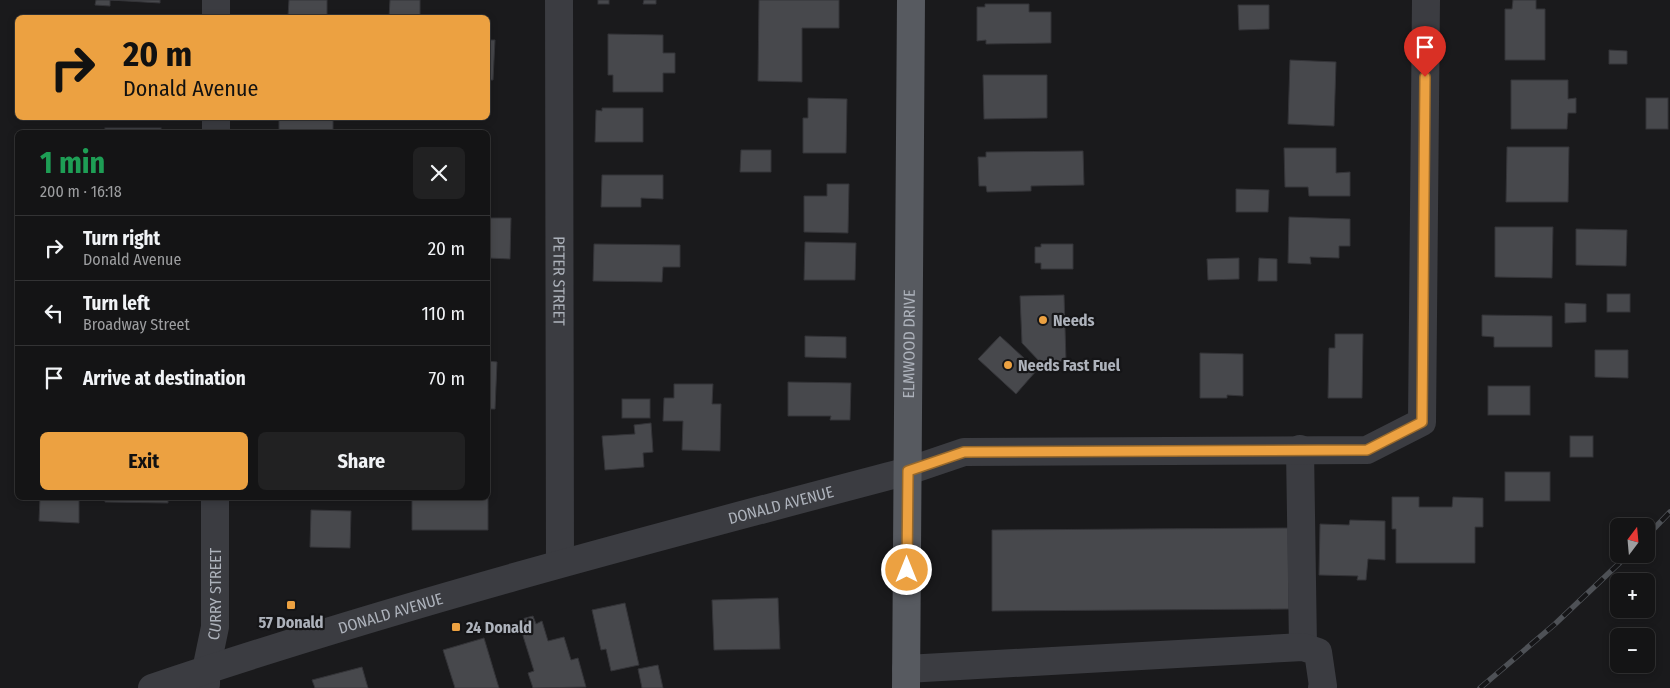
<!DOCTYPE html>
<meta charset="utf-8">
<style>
:root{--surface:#141415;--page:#212122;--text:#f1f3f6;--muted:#9d9ea0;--line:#333334;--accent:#eca141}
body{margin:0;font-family:"Fira Sans Condensed",sans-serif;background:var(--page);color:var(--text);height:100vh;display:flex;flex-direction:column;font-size:19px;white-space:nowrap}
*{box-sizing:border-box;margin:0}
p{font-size:16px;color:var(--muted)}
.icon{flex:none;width:28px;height:28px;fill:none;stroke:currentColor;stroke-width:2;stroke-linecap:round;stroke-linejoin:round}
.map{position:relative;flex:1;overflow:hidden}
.panel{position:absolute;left:15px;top:130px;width:475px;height:370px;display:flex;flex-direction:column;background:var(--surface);border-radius:8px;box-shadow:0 2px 8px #0003,0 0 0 1px var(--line)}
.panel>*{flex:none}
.guide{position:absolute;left:15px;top:15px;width:475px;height:105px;border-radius:8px;box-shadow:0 2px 8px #0003,0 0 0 1px var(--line);background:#eca141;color:#111;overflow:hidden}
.needle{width:32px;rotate:16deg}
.controls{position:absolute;left:1610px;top:518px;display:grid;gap:10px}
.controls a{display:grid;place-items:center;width:45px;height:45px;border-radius:8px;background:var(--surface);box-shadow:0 2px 8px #0003,0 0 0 1px var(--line);font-size:25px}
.pin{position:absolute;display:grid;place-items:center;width:42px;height:42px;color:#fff;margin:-51px -21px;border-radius:50% 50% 50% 0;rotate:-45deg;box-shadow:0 0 5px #0007}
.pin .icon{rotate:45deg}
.me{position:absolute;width:55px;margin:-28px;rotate:0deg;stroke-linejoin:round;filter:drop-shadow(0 0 4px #0008)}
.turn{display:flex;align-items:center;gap:18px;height:105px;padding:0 25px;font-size:22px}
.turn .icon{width:65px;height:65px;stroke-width:2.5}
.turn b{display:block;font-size:35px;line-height:42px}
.round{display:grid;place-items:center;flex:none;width:52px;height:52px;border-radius:8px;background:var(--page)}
.summary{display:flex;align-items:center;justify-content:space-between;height:85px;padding:0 25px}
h1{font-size:30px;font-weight:700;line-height:38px;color:#1e9e55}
.action{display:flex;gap:10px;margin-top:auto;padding:10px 25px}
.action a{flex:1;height:58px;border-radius:8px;background:var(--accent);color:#111;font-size:20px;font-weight:700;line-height:58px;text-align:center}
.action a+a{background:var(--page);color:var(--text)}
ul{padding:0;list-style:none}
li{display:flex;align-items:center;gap:15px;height:65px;padding:0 25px;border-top:1px solid var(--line)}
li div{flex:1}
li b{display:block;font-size:19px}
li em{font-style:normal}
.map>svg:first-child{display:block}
.building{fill:#47484c;stroke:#343438}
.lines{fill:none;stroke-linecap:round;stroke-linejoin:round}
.minor{stroke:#3b3c41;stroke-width:28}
.major{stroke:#575a60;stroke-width:28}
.rail-casing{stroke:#4e5156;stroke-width:5.5}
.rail{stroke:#151517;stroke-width:4;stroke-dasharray:11;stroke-linecap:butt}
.route-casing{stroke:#99692a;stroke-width:12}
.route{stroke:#eca141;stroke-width:9}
.poi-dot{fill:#eca141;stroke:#151517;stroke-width:2}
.labels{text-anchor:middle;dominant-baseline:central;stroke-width:4.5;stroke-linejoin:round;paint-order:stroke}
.street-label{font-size:16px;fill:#adb2bb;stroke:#151517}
.poi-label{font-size:16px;font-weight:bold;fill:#adb2bb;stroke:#151517;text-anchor:start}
</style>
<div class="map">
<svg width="1670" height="688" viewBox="0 0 1670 688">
<rect width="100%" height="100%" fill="#1a1a1c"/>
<g class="building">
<polygon points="96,0 160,0 160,3 110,0 110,6 95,5"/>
<polygon points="289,0 327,0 327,17 288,16"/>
<polygon points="390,0 420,0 420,18 389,18"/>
<rect x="598" y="0" width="11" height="4"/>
<polygon points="644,0 656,0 656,4 643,4"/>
<polygon points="759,0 839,0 839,28 802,28 802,82 758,81"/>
<polygon points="1513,0 1536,0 1536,9 1545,9 1545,60 1505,60 1505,9 1512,9"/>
<polygon points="985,4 1029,4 1029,12 1051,12 1051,43 986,44 986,40 977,41 977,7 985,7"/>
<polygon points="1238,5 1269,5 1269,29 1239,30"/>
<polygon points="608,34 663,35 663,53 675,53 675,73 663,73 663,92 613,92 613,75 608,75"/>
<polygon points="488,40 495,40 493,80 488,80"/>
<polygon points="1609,50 1627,51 1627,64 1609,64"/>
<polygon points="1290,60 1336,62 1334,126 1288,124"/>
<polygon points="983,75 1047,75 1047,118 984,119"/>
<polygon points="1511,80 1568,80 1568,99 1576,98 1576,113 1568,113 1567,129 1511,129"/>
<polygon points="808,98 847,99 846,153 803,153 803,118 808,118"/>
<rect x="1646" y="98" width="22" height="31"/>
<polygon points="602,108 643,108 643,142 595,142 596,110 602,111"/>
<rect x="279" y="118" width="54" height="14"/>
<rect x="105" y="128" width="56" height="4"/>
<polygon points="1507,147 1569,147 1568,202 1506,202"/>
<polygon points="1284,148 1336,148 1336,173 1350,172 1350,196 1309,196 1308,187 1285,187"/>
<polygon points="741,150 771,150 771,172 740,172"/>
<polygon points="1083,151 1084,185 1031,186 1031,191 987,192 986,186 979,186 978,157 986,157 986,152"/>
<polygon points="602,175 663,175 663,199 641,198 641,207 601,207"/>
<polygon points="827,184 849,184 848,233 804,232 804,196 827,196"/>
<polygon points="1236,189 1269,190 1268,212 1236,212"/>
<polygon points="1289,217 1350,219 1350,246 1339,246 1339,258 1310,257 1311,264 1288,263"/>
<polygon points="488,218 511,218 510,259 488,258"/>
<polygon points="1495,227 1553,227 1552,278 1495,277"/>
<polygon points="1576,229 1627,230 1626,266 1576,265"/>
<polygon points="805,242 856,243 855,280 804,280"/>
<polygon points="594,244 680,245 680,267 663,267 662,282 593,281"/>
<polygon points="1041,244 1073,244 1073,269 1041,269 1041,263 1035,263 1035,247 1041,247"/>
<polygon points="1239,258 1239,279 1208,280 1207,259"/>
<polygon points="1259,258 1277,259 1277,281 1258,281"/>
<rect x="1607" y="294" width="23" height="18"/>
<polygon points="1064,295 1066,361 1040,362 1022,343 1020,296"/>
<polygon points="1565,303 1586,304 1586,322 1565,323"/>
<polygon points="1482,315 1552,316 1552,347 1494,347 1494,337 1482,336"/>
<polygon points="1335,334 1363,334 1362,398 1328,398 1329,348 1335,348"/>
<polygon points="805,336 846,337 846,358 805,357"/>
<polygon points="1000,336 1037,370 1016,394 978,359"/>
<polygon points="1595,350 1628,350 1628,378 1595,377"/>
<polygon points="1200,353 1243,354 1243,396 1227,395 1227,398 1200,398"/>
<polygon points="488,361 497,362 495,409 488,409"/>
<polygon points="788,382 851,383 850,420 830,420 831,416 788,416"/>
<polygon points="674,384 713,384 712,404 721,404 720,451 682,450 683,421 663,421 664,398 674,398"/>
<rect x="1488" y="386" width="42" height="29"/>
<rect x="622" y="399" width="28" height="19"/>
<polygon points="651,423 653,452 643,453 644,467 605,470 602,436 635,434 634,425"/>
<rect x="1570" y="436" width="23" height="21"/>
<rect x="1505" y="472" width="45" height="29"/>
<polygon points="488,484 488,530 412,530 412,498 488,498"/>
<polygon points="1392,497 1419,497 1419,507 1452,507 1453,497 1483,498 1483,527 1475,527 1475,563 1396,563 1396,529 1392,529"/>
<polygon points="40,498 79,498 79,523 39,521"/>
<polygon points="105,498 168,498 168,503 105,502"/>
<polygon points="311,510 351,511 350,548 310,547"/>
<polygon points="1350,520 1385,521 1385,560 1368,559 1366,580 1357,580 1358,576 1319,575 1320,524 1349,525"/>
<polygon points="1288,528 1289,609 992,611 992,530"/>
<polygon points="778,598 780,649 714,650 712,600"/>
<polygon points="625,603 639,665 611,671 606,649 601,650 592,610"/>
<polygon points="533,616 536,624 542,621 548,641 564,637 571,660 578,658 586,687 533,688 528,673 534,671 518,620"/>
<polygon points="484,638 499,688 455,688 443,650"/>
<polygon points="658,665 663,688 642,688 638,669"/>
<polygon points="362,667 368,688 315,688 312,680"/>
</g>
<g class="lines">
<g class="minor">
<path id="s1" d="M559,0L560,563"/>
<polyline points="216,18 216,0"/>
<polyline points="216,132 216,118"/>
<polyline points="1300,449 1303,647"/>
<polyline points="906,669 1303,647 1318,652 1323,686 1322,688"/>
<path id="s2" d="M206,684V670L215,627V498"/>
<path id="s3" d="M152,688C401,604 654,538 908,471L964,452L1367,450L1422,422L1426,0"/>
</g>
<path class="major" id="s4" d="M906,688L911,0"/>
<g class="rail-casing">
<g id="rail">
<polyline points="1646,537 1670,512"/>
<polyline points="1480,688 1555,624 1629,554"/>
</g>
</g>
<use href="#rail" class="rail"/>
</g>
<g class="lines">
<g class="route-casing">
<polyline id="route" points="907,570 908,471 964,452 1367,450 1422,422 1425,77"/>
</g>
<use href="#route" class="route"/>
</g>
<g class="poi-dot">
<circle cx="1043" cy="320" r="5"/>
<circle cx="1008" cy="365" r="5"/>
<rect x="286" y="600" width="10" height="10" rx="2.5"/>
<rect x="451" y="622" width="10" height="10" rx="2.5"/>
</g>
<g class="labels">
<g class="street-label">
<text stroke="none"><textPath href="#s1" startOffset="281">PETER STREET</textPath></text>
<text stroke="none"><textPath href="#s4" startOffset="344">ELMWOOD DRIVE</textPath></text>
<text stroke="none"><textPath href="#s3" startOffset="655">DONALD AVENUE</textPath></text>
<text stroke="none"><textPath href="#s2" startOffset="91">CURRY STREET</textPath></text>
<text stroke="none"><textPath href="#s3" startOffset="250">DONALD AVENUE</textPath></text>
</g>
<g class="poi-label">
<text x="1053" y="320">Needs</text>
<text x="1018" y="365">Needs Fast Fuel</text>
<text x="291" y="622" text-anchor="middle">57 Donald</text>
<text x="466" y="627">24 Donald</text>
</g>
</g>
</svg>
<div class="controls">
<a><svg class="needle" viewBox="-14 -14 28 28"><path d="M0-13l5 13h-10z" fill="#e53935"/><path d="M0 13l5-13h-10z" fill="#9d9ea0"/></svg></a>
<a>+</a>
<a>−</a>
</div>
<div class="pin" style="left:1425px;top:77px;background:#d93025"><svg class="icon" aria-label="arrive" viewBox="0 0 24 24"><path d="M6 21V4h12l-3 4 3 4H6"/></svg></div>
<svg class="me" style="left:907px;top:570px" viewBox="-20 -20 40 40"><circle r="17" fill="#eca141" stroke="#fff" stroke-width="3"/><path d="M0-11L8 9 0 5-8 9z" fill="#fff"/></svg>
<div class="guide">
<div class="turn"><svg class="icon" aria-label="right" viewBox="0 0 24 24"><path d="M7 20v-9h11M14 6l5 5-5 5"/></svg><div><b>20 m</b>Donald Avenue</div></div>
</div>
<section class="panel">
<div class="summary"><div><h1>1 min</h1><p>200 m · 16:18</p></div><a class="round"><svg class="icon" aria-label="close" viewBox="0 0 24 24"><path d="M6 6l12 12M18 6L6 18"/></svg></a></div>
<ul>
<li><svg class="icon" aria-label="right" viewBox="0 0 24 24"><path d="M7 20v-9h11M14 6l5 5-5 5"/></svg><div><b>Turn right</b><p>Donald Avenue</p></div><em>20 m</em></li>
<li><svg class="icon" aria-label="left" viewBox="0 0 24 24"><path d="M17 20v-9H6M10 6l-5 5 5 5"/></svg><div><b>Turn left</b><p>Broadway Street</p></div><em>110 m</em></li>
<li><svg class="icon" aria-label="arrive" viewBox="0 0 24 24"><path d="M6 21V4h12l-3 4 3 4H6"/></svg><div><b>Arrive at destination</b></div><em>70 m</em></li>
</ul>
<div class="action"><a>Exit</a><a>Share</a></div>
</section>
</div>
